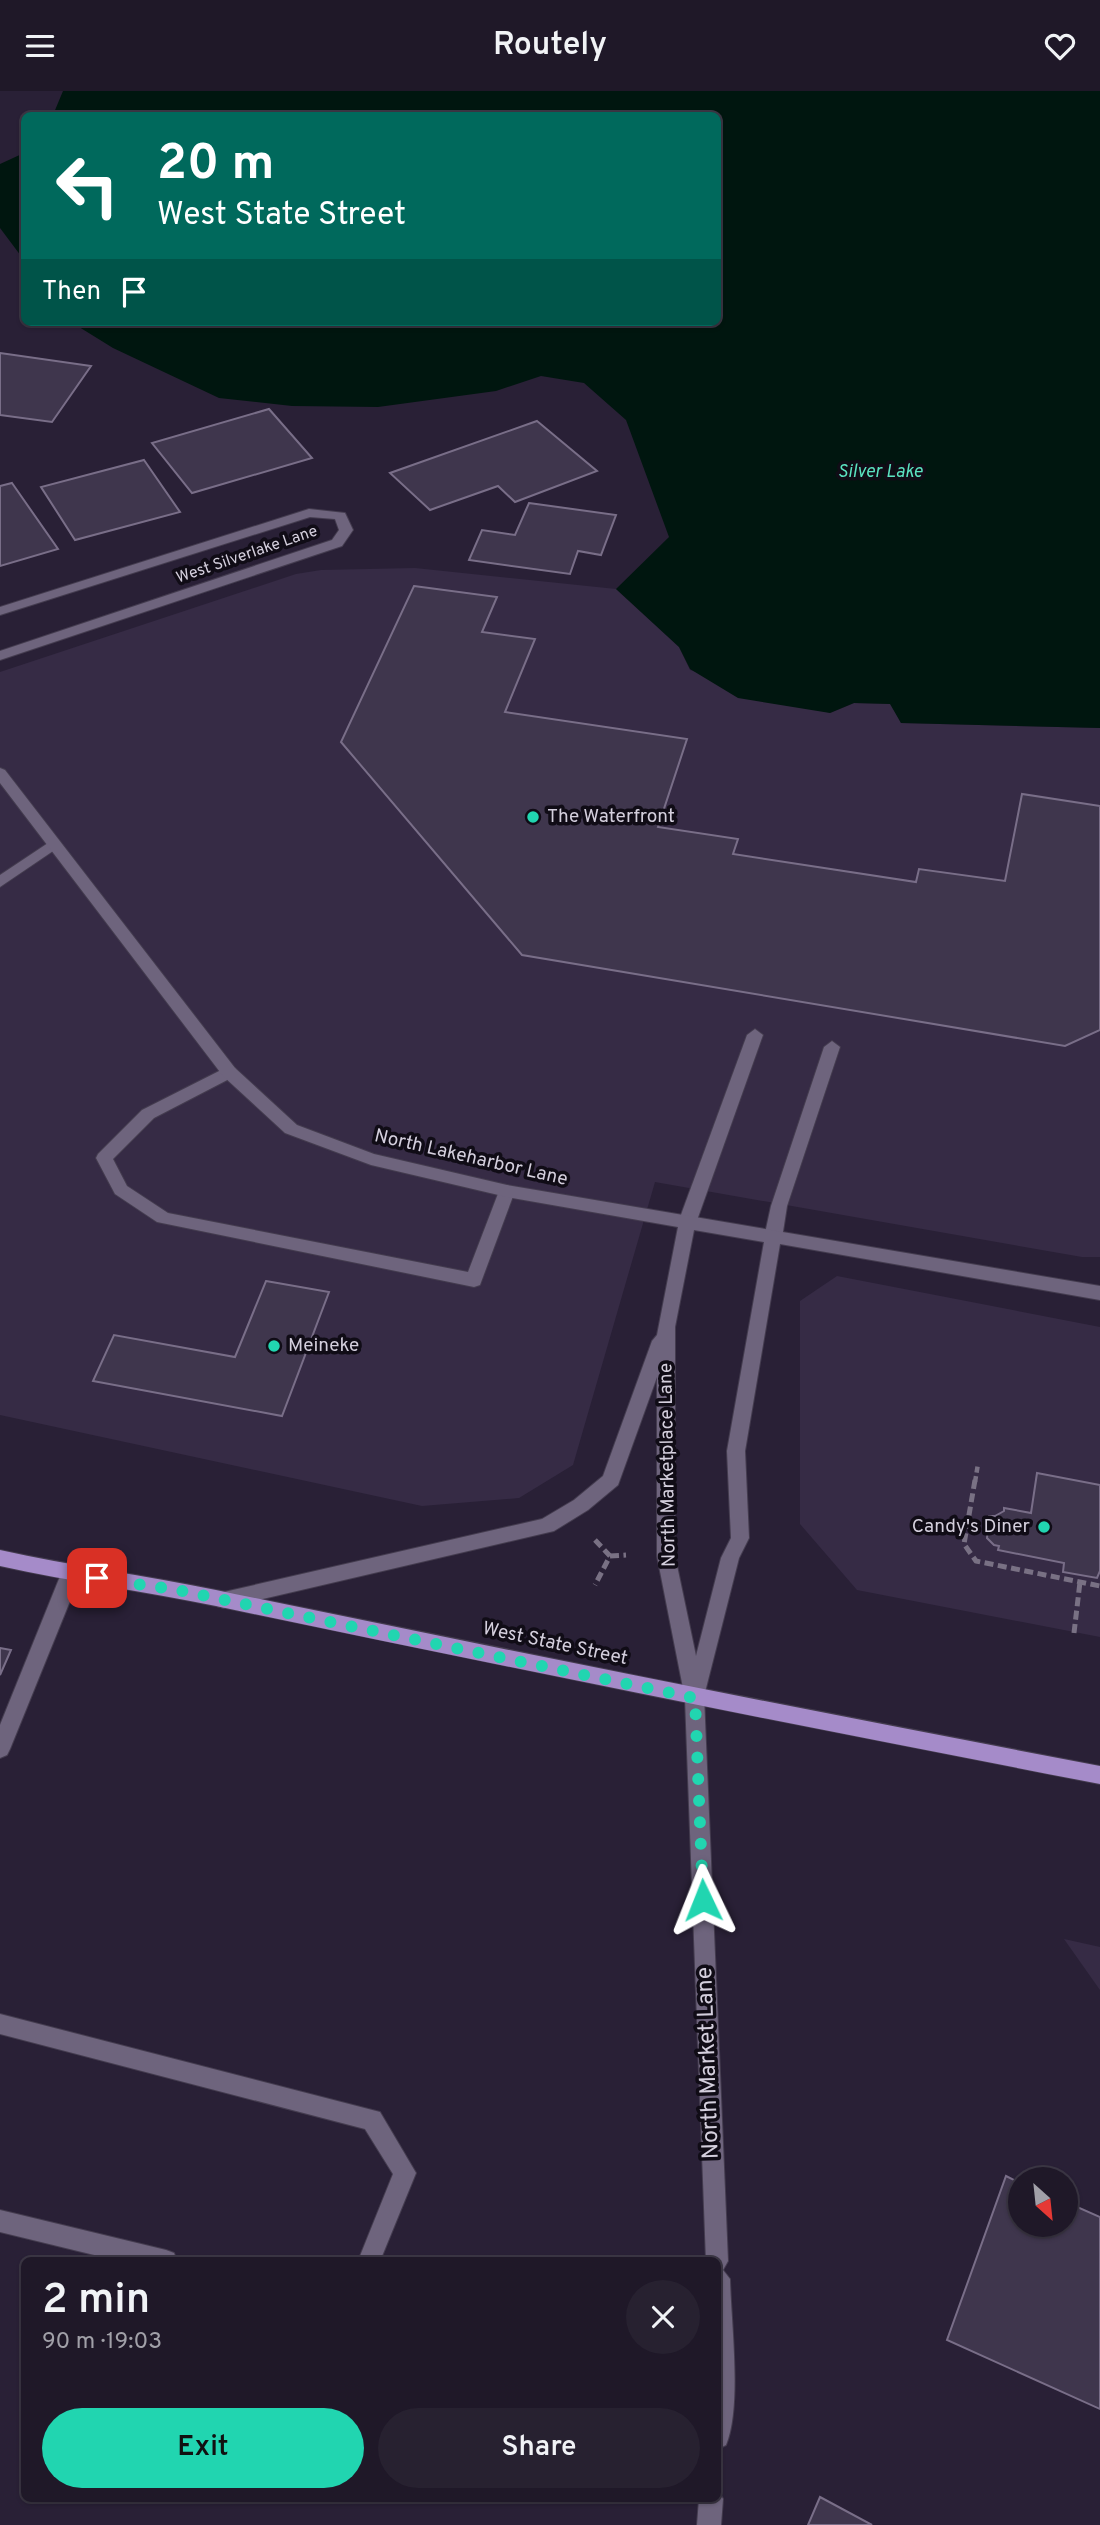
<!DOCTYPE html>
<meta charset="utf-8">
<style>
:root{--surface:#1f1828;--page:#272130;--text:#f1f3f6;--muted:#a1a0a8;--line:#3c3745;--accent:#21d5b0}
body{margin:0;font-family:Overpass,sans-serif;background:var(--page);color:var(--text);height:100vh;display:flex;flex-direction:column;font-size:26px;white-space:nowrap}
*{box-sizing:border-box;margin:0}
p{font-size:23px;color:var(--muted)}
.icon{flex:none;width:38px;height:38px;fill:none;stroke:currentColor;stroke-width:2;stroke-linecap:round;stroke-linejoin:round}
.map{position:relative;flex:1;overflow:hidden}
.side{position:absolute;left:21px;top:2166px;width:700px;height:245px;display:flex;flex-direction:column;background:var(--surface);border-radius:10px;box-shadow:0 2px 5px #0004,0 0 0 2px var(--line)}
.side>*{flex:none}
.top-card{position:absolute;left:21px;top:21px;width:700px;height:214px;border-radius:10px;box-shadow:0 2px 5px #0004,0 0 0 2px var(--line);background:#00695c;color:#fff;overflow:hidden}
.needle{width:46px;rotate:153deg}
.fabs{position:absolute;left:1008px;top:2076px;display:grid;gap:14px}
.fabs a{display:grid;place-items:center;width:70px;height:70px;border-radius:50%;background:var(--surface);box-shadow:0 2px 5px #0004,0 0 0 2px var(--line);font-size:35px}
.pin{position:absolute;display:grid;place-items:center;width:60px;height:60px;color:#fff;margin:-30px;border-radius:14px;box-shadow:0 4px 10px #0006}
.me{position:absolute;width:77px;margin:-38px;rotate:358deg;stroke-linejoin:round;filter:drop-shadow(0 0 5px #0008)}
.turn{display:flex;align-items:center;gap:24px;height:147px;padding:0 21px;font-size:32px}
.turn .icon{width:91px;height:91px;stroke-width:2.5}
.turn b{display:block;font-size:49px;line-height:60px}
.then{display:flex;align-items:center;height:66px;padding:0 21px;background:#0003;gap:14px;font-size:26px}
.round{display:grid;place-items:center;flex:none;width:74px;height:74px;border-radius:37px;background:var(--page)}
.headline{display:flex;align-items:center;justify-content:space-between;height:119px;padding:0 21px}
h1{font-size:42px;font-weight:600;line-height:52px}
.action{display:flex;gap:14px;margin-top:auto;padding:14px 21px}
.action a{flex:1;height:80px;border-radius:42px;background:var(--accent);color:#111;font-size:28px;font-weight:600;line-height:80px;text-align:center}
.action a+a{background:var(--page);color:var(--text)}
header{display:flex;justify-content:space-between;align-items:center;height:91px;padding:0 21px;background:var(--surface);font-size:32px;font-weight:600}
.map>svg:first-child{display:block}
.built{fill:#362b45}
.water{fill:#00160f}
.building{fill:#3f364d;stroke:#796e88;stroke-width:2}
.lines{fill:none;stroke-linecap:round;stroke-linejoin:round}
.lane-casing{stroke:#443c4f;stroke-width:2}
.street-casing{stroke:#443c4f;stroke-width:2}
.primary-casing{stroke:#443c4f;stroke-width:2}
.path-far1{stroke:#797184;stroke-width:4.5;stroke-dasharray:6 3.5;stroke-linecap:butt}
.path{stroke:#797184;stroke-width:5;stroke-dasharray:9 4.5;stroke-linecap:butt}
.lane{fill:#6e647d;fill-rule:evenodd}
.street{fill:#6e647d;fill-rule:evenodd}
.primary{fill:#a58bc9;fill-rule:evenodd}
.route{stroke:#21d5b0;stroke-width:12;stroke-dasharray:0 21.6}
.poi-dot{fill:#21d5b0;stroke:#100c16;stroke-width:2.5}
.labels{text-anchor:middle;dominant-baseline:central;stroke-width:7;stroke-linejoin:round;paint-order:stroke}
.far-street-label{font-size:16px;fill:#d4cfdd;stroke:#100c16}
.far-water-label{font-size:18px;font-style:italic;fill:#5be3c1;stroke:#100c16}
.poi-label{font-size:19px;fill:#d4cfdd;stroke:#100c16;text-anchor:start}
.street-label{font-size:19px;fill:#d4cfdd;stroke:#100c16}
.near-street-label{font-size:23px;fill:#d4cfdd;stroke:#100c16}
</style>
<header><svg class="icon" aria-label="menu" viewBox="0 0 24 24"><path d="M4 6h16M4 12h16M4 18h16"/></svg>Routely<svg class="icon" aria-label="heart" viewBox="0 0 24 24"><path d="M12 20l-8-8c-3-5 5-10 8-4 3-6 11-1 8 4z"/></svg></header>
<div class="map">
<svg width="1100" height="2434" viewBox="0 0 1100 2434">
<rect width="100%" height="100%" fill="#292036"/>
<g class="built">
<polygon points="415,477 616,498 679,556 690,579 830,622 854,612 891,613 901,632 1100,637 1100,1166 1082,1166 655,1091 573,1374 519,1407 422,1415 0,1324 0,581 296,483 321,479"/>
<polygon points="837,1185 1100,1236 1100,1546 857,1499 800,1433 800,1210"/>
<polygon points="1064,1848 1100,1856 1100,1899"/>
</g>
<g class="water">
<polygon points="63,0 1100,0 1100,637 901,632 890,613 854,612 830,622 738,607 690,578 679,556 616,498 669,446 626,329 584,292 541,285 496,300 378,316 292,315 219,307 113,257 71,231 718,231 718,24 53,24"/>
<polygon points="24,62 24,169 0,137 0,73"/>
</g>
<g class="building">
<polygon points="0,262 91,275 52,331 0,324"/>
<polygon points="269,318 312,367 192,402 152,352"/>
<polygon points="537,330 597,380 515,411 498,395 430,419 390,382"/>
<polygon points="144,369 180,421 75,449 41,396"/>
<polygon points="12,392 58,458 0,475 0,395"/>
<polygon points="529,412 616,424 601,464 578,460 570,483 469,469 482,439 515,444"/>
<polygon points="414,495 497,506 482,541 535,548 505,621 687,648 658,736 738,748 733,763 916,791 919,778 1005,790 1022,703 1100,715 1100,939 1065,955 522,864 341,651"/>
<polygon points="266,1190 329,1201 282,1325 93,1290 114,1244 235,1266"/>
<polygon points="1037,1382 1100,1394 1100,1480 1097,1487 1063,1481 1064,1472 998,1459 999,1455 994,1454 987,1447 989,1425 995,1425 1004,1420 1004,1417 1031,1422"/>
<polygon points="0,1557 11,1559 0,1584"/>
<polygon points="1006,2085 1020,2092 1020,2133 1066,2133 1066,2111 1100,2126 1100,2318 947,2249"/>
<polygon points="820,2406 872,2434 808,2434"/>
</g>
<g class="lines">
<g class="lane-casing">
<g id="lane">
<polygon points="54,748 61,753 59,756 0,796 0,784"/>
<polygon points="755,938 763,944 696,1132 693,1136 681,1136 678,1132 747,944"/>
<polygon points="832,950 840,956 787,1115 782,1147 779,1152 767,1152 764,1147 771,1115 824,956"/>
<polygon points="229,975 235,977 237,981 235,985 154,1027 113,1068 127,1095 168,1122 468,1181 499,1100 507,1094 515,1100 480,1194 474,1196 157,1131 115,1103 96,1067 98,1063 142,1019"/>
<polygon points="71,1475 78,1477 81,1483 10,1658 7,1664 0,1667 0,1634 61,1483 64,1477"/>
<polygon points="0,1923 380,2021 416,2082 380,2170 358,2170 393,2083 365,2038 0,1943"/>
<polygon points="0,2119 166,2159 174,2162 177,2170 119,2170 0,2141"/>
</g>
</g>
<g class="street-casing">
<g id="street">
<polygon points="309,418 345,422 353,439 342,455 0,569 0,560 332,449 339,439 335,428 310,426 0,524 0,516"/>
<path d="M0,677L5,679L235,977L297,1034L374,1063L507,1094L1100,1195V1209L780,1153L745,1360L749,1447L739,1467L704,1605L728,2170L723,2179L730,2188C731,2232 742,2316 726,2354L718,2358V2170H706L685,1607L657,1465V1286L618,1394L588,1419L554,1440L224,1517L217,1515L214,1509L217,1503L224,1501L542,1428L574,1409L603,1385L652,1250L657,1244L678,1136L507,1106L371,1074L285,1042L223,985L0,692ZM694,1139L764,1151L727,1360L731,1447L721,1467L696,1565L675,1465V1236Z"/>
<polygon points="718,2399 723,2408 721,2434 697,2434 699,2408 718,2408"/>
</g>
</g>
<g class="primary-casing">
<path id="primary" d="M0,1459C72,1475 144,1484 216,1499C510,1560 805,1619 1100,1675V1693C805,1636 510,1577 216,1515C144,1500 72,1491 0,1475Z"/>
</g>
<polyline class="path-far1" points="975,1391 978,1373"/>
<g class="path">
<polyline points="975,1389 964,1453 976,1470 1100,1495"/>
<polyline points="595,1449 610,1465 595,1494"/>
<polyline points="610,1465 626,1464"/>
<polyline points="1074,1542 1080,1491"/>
</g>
<use href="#lane" class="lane"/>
<use href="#street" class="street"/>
<use href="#primary" class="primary"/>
</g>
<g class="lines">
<polyline class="route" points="97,1487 177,1499 695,1607 703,1809"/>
</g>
<g class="poi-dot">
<circle cx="533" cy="726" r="7"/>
<circle cx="274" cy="1255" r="7"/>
<circle cx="1044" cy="1436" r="7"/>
</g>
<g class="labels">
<g class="far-street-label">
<text transform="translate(247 464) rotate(-19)">West Silverlake Lane</text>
</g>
<g class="far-water-label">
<text x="880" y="381">Silver Lake</text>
</g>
<g class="poi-label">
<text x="547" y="726">The Waterfront</text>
<text x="288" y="1255">Meineke</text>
<text x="1030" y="1436" text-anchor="end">Candy's Diner</text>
</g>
<g class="street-label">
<text transform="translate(471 1067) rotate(13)">North Lakeharbor Lane</text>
<text transform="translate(668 1374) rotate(-91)">North Marketplace Lane</text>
<text transform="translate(555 1553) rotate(12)">West State Street</text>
</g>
<g class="near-street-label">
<text transform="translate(709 1972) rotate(-92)">North Market Lane</text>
</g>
</g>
</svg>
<div class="fabs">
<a><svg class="needle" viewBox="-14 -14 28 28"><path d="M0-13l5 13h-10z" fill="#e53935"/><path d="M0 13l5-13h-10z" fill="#a1a0a8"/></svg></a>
</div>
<div class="pin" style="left:97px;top:1487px;background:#d93025"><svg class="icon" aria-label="arrive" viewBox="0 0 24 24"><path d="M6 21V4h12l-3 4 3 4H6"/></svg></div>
<svg class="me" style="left:703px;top:1809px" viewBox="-20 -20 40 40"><path d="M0-17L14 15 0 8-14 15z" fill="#21d5b0" stroke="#fff" stroke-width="4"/></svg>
<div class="top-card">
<div class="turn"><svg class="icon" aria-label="left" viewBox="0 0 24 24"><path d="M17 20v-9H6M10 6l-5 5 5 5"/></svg><div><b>20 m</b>West State Street</div></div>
<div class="then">Then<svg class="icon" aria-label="arrive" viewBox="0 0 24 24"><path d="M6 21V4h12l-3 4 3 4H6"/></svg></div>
</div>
<section class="side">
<div class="headline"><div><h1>2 min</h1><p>90 m · 19:03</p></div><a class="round"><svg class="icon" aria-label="close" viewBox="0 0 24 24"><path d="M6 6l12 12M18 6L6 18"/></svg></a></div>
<div class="action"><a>Exit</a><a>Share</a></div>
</section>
</div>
